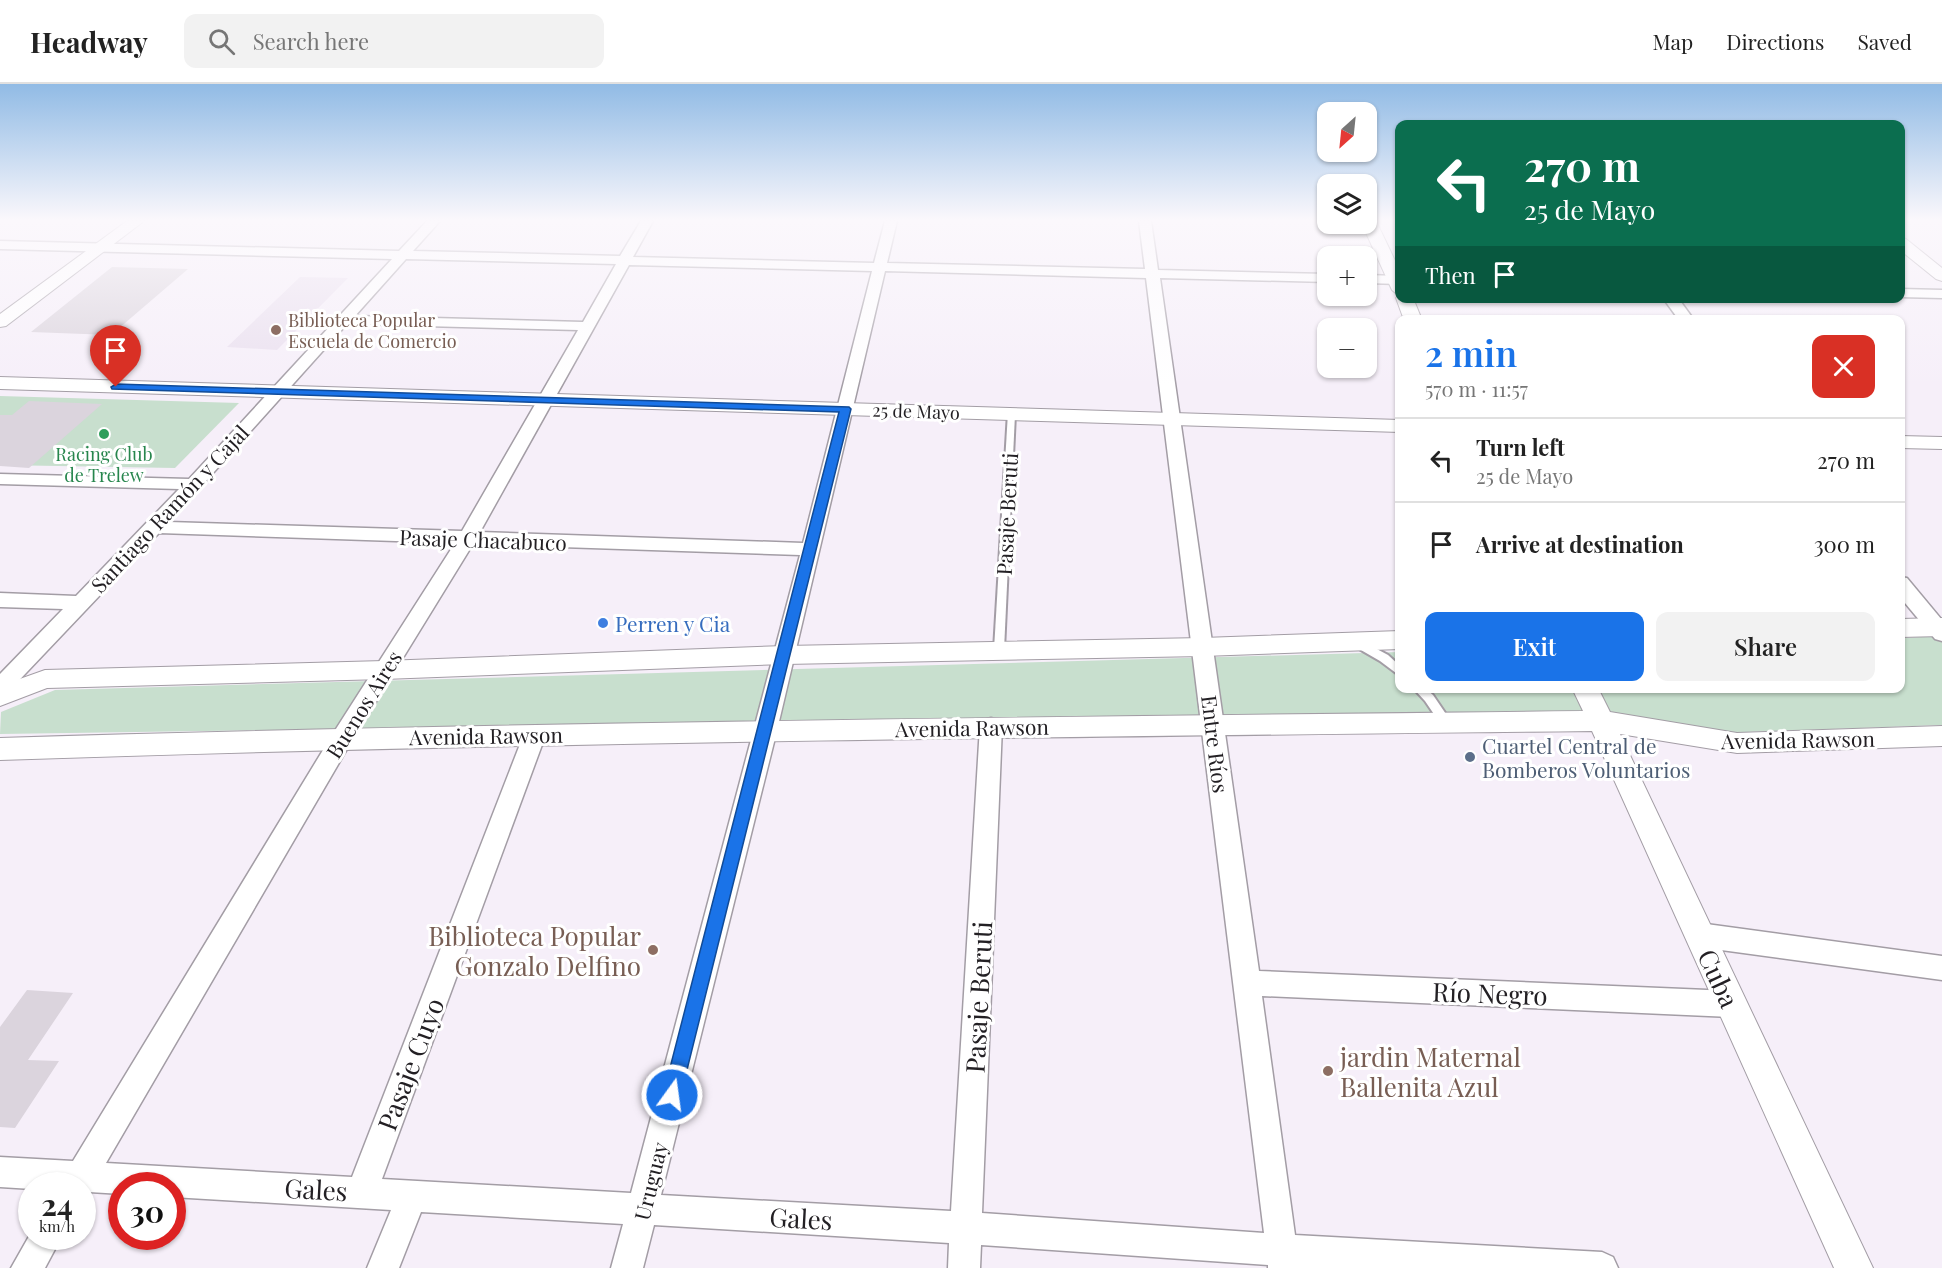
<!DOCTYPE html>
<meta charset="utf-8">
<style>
:root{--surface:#fff;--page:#f2f2f2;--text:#222;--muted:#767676;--line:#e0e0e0;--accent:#1a73e8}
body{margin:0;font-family:"Playfair Display",serif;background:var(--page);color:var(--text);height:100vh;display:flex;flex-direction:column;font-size:22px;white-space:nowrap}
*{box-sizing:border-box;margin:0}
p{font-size:20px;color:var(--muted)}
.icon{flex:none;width:33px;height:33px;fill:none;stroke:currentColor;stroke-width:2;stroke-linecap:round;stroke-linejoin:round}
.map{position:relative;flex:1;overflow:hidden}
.sheet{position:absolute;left:1395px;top:231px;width:510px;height:378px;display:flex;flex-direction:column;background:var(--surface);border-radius:12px;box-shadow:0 2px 4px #0004}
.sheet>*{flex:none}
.top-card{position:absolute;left:1395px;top:36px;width:510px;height:183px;border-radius:12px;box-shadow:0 2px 4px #0004;background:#0b6e4f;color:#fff;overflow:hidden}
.needle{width:39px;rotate:207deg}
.tools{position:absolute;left:1317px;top:18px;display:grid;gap:12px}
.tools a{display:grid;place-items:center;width:60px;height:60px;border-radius:12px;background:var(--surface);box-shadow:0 2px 4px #0004;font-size:30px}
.speed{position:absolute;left:18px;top:1088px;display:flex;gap:12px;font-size:30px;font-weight:700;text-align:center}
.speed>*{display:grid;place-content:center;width:78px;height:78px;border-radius:50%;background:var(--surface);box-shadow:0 2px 4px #0004;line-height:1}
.speed small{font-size:15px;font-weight:400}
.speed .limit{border:9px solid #d22;background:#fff;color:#111}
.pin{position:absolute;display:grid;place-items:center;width:51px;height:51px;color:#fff;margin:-62px -26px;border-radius:50% 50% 50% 0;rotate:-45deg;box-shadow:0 0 6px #0007}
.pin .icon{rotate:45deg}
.me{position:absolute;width:66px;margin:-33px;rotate:14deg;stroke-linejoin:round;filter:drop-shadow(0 0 4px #0008)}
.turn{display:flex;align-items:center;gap:21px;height:126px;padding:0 30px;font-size:27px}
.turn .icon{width:78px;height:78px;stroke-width:2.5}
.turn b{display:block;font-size:42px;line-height:51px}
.then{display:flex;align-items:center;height:57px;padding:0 30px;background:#0003;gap:12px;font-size:22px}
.round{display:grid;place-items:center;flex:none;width:63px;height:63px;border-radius:12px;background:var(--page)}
.headline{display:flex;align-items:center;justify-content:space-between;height:102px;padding:0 30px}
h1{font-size:36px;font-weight:600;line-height:45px;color:var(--accent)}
.action{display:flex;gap:12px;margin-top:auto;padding:12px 30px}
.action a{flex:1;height:69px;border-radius:12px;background:var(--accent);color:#fff;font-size:24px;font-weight:600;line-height:69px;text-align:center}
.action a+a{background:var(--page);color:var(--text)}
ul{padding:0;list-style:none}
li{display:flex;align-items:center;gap:18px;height:84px;padding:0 30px;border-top:2px solid var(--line)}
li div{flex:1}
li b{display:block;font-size:22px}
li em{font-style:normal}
header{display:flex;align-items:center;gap:36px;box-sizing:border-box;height:84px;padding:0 30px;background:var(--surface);border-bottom:2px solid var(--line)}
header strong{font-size:28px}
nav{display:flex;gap:33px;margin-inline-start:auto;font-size:21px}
.search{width:420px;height:54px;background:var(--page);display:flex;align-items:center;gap:15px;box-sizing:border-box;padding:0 21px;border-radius:12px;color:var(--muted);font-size:22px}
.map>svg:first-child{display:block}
.built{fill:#eae0ef}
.green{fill:#c8dfce}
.building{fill:#dbd4dd}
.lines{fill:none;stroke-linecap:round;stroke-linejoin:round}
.service-casing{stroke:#a39da5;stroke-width:4}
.minor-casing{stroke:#a39da5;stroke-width:3}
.tertiary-casing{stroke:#a39da5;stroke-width:2}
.service{fill:#fff;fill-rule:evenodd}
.minor{fill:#fff;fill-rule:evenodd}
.tertiary{fill:#fff;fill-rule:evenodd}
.route{fill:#1a73e8;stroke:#114b97;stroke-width:1.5}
.education-dot{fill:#8d6e63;stroke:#fff;stroke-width:2}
.leisure-dot{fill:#2e9e5b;stroke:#fff;stroke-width:2}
.shop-dot{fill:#3f7fe0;stroke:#fff;stroke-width:2}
.service-dot{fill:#5c6f8a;stroke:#fff;stroke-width:2}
.labels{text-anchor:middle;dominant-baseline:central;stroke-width:6;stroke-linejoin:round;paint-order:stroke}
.far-education-label{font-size:18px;fill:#785e54;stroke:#fff;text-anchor:start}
.far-street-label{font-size:18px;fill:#232024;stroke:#fff}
.far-leisure-label{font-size:18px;fill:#27864d;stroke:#fff}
.street-label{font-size:21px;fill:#232024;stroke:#fff}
.shop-label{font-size:21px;fill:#366cbe;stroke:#fff;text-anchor:start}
.service-label{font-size:21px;fill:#4e5e75;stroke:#fff;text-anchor:start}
.near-education-label{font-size:26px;fill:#785e54;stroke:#fff;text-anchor:end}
.near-street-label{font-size:26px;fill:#232024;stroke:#fff}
</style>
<header>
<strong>Headway</strong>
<div class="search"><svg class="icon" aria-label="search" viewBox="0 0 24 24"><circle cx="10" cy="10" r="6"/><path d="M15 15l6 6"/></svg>Search here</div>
<nav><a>Map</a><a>Directions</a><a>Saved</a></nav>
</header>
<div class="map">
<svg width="1942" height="1184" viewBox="0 0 1942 1184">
<rect width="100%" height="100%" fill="#f6eff9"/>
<polygon class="built" points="300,193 348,194 277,266 227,263"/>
<g class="green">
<polygon points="0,312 239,319 175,384 0,381"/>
<polygon points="1942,552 1942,641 1719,649 1608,627 0,650 1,628 55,606 1399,568 1400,604 1900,604 1901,554"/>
</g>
<g class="building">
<polygon points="112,183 188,185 111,251 31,248"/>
<polygon points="29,317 102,320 29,384 0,382 0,331 12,331"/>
<polygon points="27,906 73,909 28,976 59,977 15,1044 0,1043 0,943"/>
</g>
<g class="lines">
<g class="service-casing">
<g id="service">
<polygon points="1008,328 1011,328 1015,330 1004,566 999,570 994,566"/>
<polygon points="1358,555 1388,571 1400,582 1400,592 1380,577 1354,562 1353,559"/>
<polygon points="1413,604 1425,604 1433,611 1450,636 1451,639 1450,642 1442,642 1425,617"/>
</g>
</g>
<g class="minor-casing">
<g id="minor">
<path d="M427,137H440L413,167L620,172L641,137H653L633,173L874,179L885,137H897L887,179L1145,185L1139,137H1151L1158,186L1328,190V198L1160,194L1259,887L1731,907L1741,911L1745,920L1741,929L1731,933L1262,912L1295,1151L1602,1168L1613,1173L1618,1184H1268V1181L981,1161L980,1184H948L949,1159L654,1141L643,1184H611L623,1140L421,1128L399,1184H367L391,1126L172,1113V1101H122V1110L89,1108L82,1114V1101H32V1105L0,1103V1073L73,1077L334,648L455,459L159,449L7,609L0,611V590L63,525L0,523V509L76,512L179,405L0,400V390L189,395L392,175L0,165V157L399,167ZM406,175L616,180L583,238L355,232ZM629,181L872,187L803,459L480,448ZM885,187L1146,194L1264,1149L982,1129L1002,642L999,636L991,634L983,636L980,642L951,1127L661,1111L777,646ZM347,240L578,246L462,447L169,438ZM473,460L800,471L631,1109L382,1095L546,650L543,644L535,642L527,644L524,650L352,1093L106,1079L350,660Z"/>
<polygon points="1366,191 1400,192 1400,200 1366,199"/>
<polygon points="1900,205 1942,206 1942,214 1900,213"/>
<polygon points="1663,214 1678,214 1694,236 1679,236"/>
<polygon points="1900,493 1907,494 1942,536 1942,557 1935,555 1900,513"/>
<polygon points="1699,839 1942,872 1942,896 1699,863 1690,859 1686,851 1690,843"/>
<polygon points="32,1147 32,1152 62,1152 45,1184 11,1184"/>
</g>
</g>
<g class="tertiary-casing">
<g id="tertiary">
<polygon points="127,137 144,137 6,242 0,243 0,230"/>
<polygon points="1366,137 1376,137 1400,187 1400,214 1413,214 1422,236 1404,236 1396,214 1398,211 1392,206 1362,140 1366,140"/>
<polygon points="1900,153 1906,155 1942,184 1942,197 1936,195 1900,166"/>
<polygon points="0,293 1400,336 1400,348 0,305"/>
<polygon points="1900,352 1942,353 1942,365 1900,364"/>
<polygon points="1942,534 1942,552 1900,553 1900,535"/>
<polygon points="1400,547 1400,565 1203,572 785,580 384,595 47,604 0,622 0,602 45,586 384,577 785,562 1203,554"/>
<path d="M1572,604H1598L1610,628L1737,649L1942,642V662L1737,669L1620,650L1873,1184H1834L1592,647C1061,653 530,658 0,676V654C527,638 1055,633 1583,627Z"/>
</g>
</g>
<use href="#service" class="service"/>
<use href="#minor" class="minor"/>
<use href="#tertiary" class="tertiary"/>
</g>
<linearGradient id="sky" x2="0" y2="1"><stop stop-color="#91bbe5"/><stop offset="0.45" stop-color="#fbf8fc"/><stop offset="1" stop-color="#fbf8fc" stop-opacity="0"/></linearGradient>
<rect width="1942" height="303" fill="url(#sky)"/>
<polygon class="route" points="116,300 849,323 851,325 679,1018 672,1021 665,1018 663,1011 839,328 112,305 111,303"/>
<g class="education-dot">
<circle cx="276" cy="246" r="6"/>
<circle cx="653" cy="866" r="6"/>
<circle cx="1328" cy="987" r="6"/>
</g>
<circle class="leisure-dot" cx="104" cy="350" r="6"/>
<circle class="shop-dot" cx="603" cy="539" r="6"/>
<circle class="service-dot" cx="1470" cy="673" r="6"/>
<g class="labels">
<g class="far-education-label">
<text x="288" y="236">Biblioteca Popular<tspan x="288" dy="21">Escuela de Comercio</tspan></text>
</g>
<g class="far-street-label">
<text transform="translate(916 327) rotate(2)">25 de Mayo</text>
</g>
<g class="far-leisure-label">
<text x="104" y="370">Racing Club<tspan x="104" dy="21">de Trelew</tspan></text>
</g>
<g class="street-label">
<text transform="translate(169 424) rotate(-47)">Santiago Ramón y Cajal</text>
<text transform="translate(1006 430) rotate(-87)">Pasaje Beruti</text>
<text transform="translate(483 455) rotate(2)">Pasaje Chacabuco</text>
<text transform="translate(363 620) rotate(-58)">Buenos Aires</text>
<text transform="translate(972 643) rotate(-1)">Avenida Rawson</text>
<text transform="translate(486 651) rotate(-1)">Avenida Rawson</text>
<text transform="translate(1798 655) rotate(-1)">Avenida Rawson</text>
<text transform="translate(1216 660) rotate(83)">Entre Ríos</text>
<text transform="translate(650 1097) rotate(-76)">Uruguay</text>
</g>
<g class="shop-label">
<text x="615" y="539">Perren y Cia</text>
</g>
<g class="service-label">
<text x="1482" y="661">Cuartel Central de<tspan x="1482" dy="24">Bomberos Voluntarios</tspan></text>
</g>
<g class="near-education-label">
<text x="641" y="851">Biblioteca Popular<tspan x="641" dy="30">Gonzalo Delfino</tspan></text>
<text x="1340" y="972" text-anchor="start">jardin Maternal<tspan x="1340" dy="30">Ballenita Azul</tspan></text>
</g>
<g class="near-street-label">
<text transform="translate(1719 894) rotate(65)">Cuba</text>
<text transform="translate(1490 909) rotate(2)">Río Negro</text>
<text transform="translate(978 913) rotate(-87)">Pasaje Beruti</text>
<text transform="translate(410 980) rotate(-69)">Pasaje Cuyo</text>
<text transform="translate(316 1105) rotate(3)">Gales</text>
<text transform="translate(801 1134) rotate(3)">Gales</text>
</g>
</g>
</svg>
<div class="tools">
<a><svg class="needle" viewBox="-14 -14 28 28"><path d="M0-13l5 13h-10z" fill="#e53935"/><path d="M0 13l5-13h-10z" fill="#767676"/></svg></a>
<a><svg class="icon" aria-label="layers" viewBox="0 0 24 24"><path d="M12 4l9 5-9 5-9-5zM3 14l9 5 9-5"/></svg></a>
<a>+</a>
<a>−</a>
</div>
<div class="speed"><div>24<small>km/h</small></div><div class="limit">30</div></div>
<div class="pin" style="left:116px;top:303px;background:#d93025"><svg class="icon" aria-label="arrive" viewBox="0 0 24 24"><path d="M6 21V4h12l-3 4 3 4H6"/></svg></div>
<svg class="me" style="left:672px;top:1011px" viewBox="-20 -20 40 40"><circle r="17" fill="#1a73e8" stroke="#fff" stroke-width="3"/><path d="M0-11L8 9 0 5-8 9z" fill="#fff"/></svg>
<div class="top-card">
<div class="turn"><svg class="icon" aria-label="left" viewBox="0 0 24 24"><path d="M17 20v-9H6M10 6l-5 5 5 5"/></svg><div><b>270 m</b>25 de Mayo</div></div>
<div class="then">Then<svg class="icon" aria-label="arrive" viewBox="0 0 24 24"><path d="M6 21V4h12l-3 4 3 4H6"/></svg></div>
</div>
<section class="sheet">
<div class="headline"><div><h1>2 min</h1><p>570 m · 11:57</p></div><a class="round" style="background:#d93025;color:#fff"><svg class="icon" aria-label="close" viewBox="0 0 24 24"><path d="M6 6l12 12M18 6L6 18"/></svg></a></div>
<ul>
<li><svg class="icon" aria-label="left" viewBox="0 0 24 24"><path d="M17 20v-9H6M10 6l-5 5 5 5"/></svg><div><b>Turn left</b><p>25 de Mayo</p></div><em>270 m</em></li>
<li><svg class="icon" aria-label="arrive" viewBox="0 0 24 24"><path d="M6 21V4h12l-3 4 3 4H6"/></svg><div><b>Arrive at destination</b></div><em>300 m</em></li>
</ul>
<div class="action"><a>Exit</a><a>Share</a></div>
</section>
</div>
